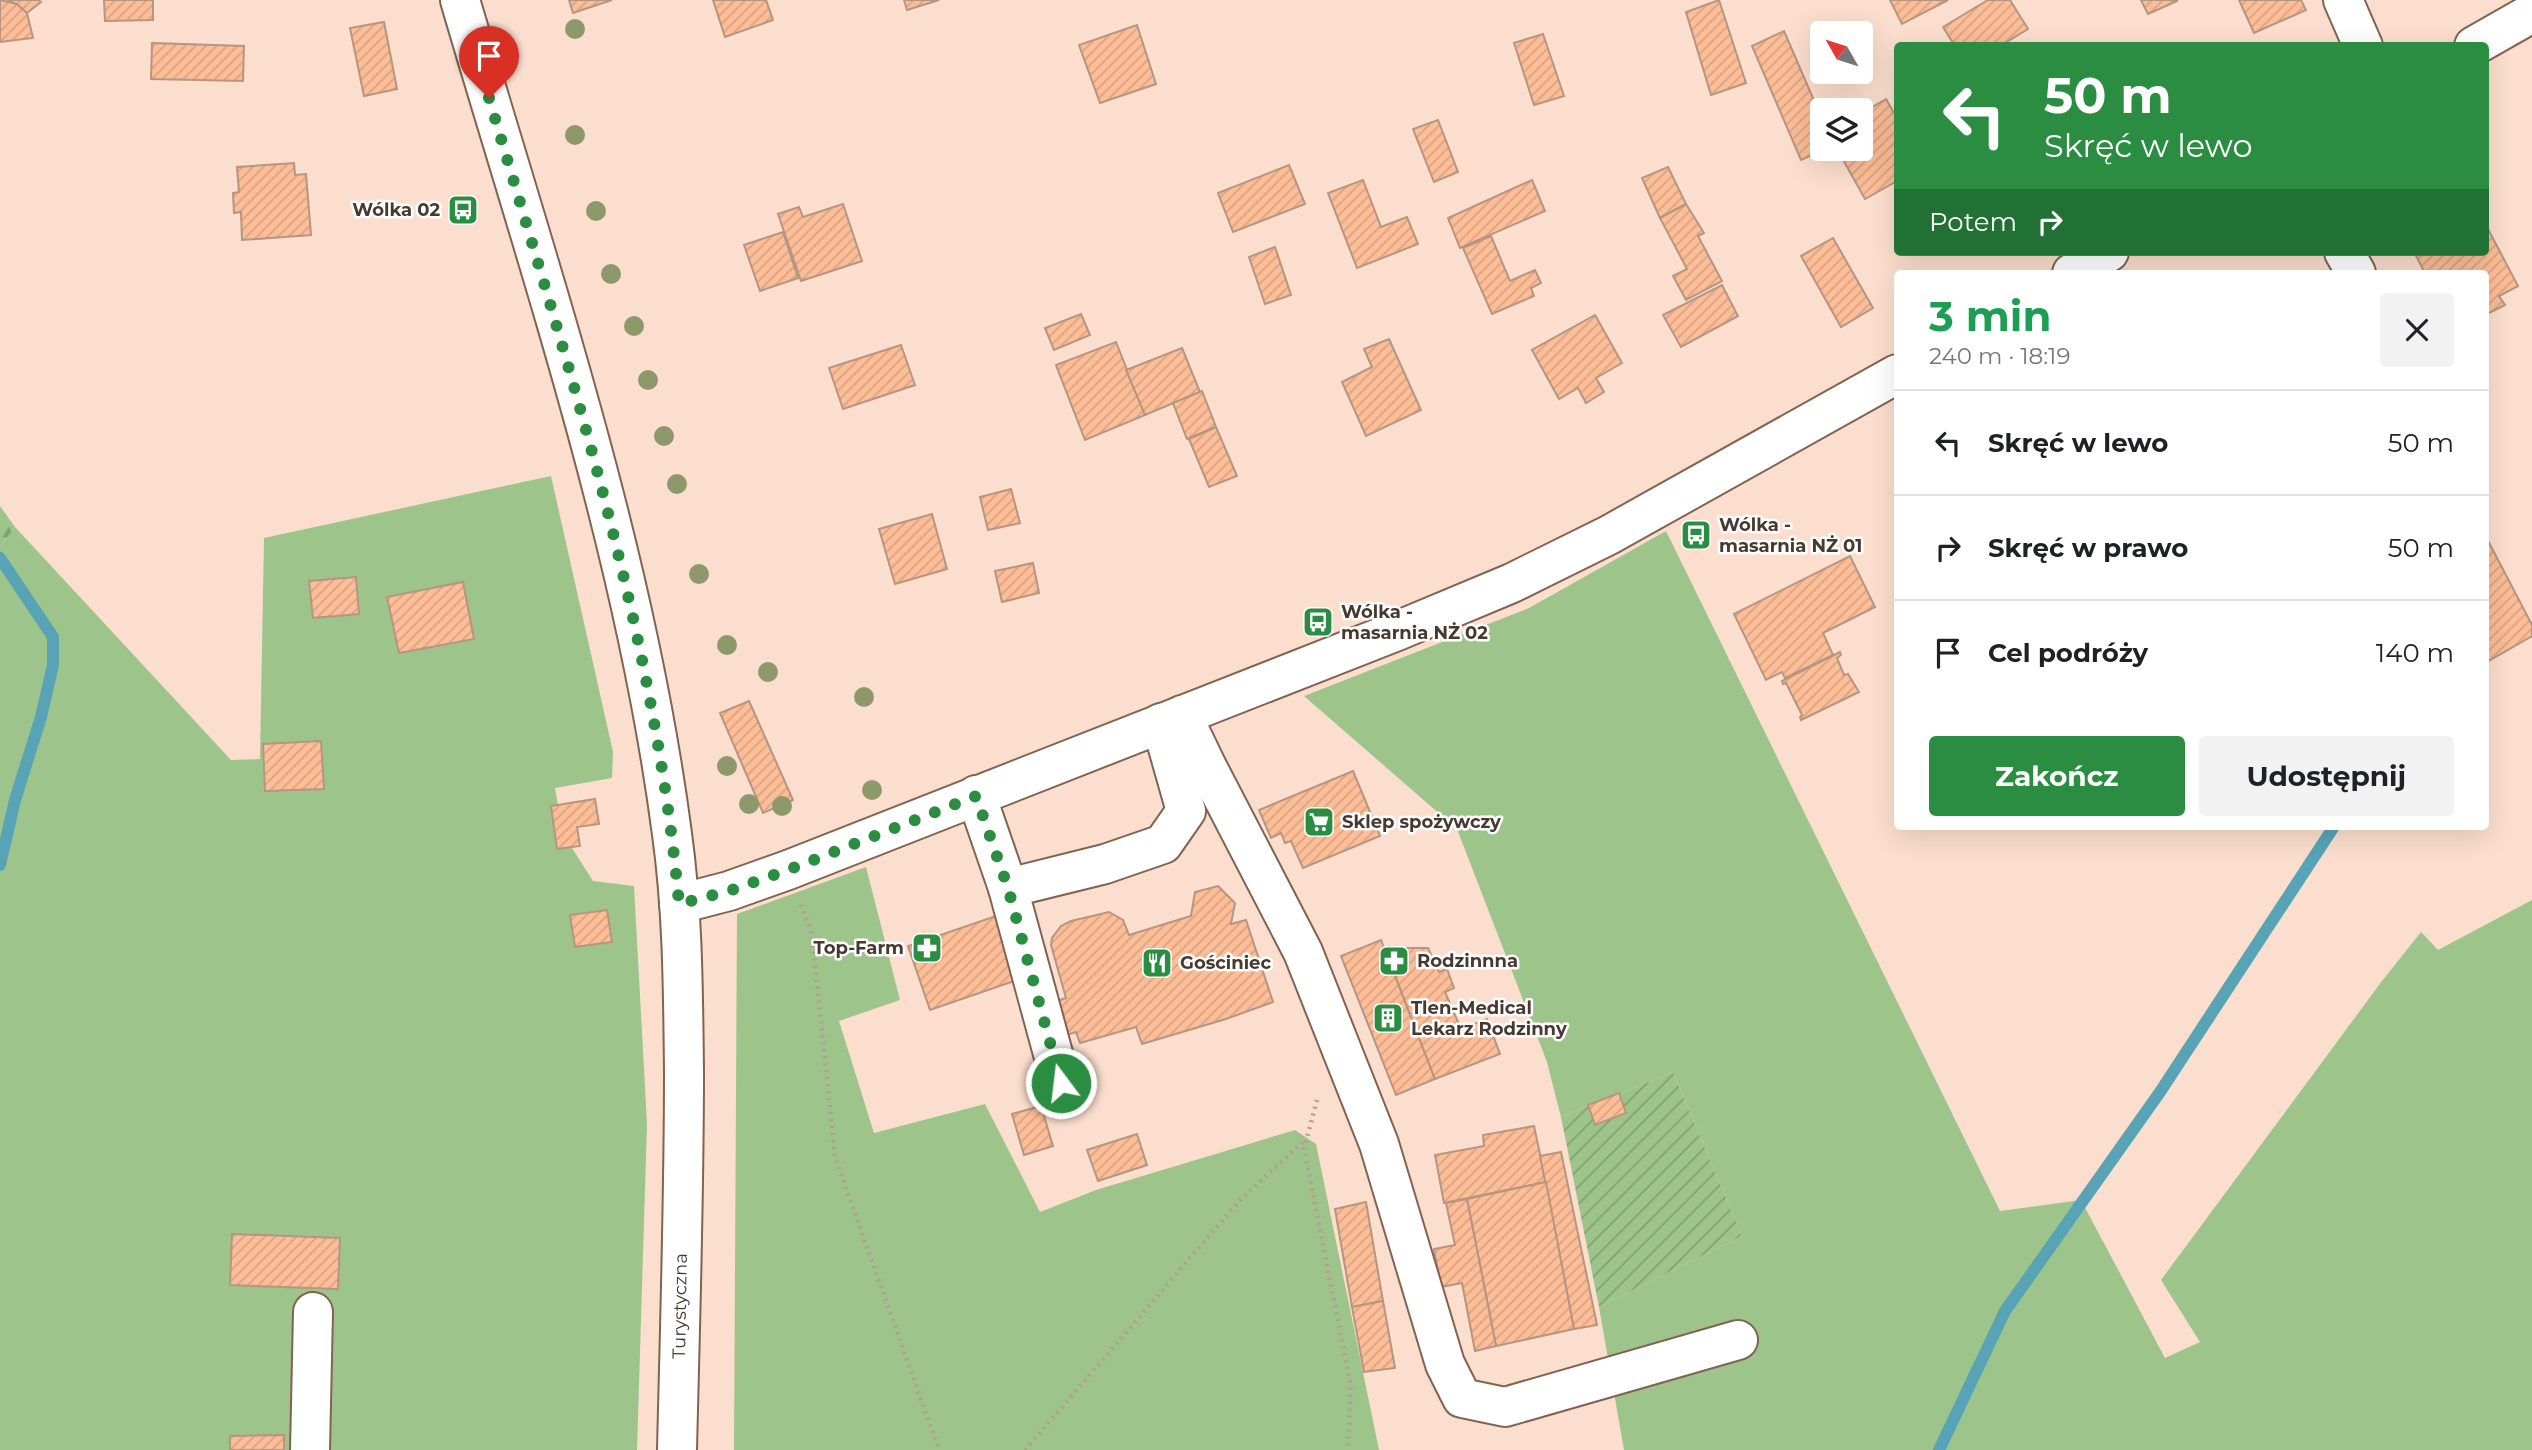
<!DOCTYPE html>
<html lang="pl">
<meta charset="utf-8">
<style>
:root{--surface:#fff;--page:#f2f2f2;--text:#202124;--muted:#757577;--line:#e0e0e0;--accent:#2a8d42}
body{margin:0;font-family:Montserrat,sans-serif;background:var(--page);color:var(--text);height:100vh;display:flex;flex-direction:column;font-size:26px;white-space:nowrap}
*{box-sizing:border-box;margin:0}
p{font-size:23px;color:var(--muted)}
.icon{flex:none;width:38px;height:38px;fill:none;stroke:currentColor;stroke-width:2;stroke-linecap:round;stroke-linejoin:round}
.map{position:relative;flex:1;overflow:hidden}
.side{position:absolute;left:1894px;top:270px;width:595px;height:560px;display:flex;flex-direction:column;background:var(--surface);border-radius:7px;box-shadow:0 7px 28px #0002}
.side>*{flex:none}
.banner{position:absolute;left:1894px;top:42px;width:595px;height:214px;border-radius:7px;box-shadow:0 7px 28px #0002;background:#2a8d42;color:#fff;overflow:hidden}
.needle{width:46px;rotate:309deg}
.controls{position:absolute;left:1810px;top:21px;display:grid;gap:14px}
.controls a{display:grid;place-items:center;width:63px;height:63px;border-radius:7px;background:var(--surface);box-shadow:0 7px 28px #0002;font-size:35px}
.pin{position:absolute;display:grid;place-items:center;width:60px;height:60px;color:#fff;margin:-72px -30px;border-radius:50% 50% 50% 0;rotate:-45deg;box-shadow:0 0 7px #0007}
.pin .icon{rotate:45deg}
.me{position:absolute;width:77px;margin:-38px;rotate:345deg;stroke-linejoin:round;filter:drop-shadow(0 0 5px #0008)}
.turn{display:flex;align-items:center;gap:24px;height:147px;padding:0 35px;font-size:32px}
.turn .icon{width:91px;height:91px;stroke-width:2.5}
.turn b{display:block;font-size:49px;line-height:60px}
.then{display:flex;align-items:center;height:66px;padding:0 35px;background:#0003;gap:14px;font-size:26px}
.round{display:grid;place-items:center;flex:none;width:74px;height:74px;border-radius:7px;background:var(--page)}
.head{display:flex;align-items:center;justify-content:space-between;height:119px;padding:0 35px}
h1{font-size:42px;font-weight:700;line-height:52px;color:#1e9e55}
.button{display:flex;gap:14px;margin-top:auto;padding:14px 35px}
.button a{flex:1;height:80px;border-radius:7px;background:var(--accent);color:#fff;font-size:28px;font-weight:700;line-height:80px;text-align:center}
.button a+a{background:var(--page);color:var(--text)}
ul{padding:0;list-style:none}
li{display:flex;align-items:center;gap:21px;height:105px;padding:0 35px;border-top:2px solid var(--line)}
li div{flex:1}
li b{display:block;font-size:26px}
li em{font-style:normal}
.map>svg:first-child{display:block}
.green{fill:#9dc58b}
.forest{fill:url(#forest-firs)}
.garden{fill:url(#garden-furrows)}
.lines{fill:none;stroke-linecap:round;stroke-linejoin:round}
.stream{stroke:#58a3b6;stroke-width:12}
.building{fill:url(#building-hatch);stroke:#b69581;stroke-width:2}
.minor-casing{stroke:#826351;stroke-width:42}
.major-casing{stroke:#826351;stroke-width:42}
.path{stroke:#b49d8f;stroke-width:4.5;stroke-dasharray:2 5;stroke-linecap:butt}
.minor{stroke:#fff;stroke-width:38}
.major{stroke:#fff;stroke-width:38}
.tree{fill:#8d996a}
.route{stroke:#2a8d42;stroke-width:12;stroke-dasharray:0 21.6}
.labels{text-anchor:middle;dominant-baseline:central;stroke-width:5;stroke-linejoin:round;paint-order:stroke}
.poi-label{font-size:18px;font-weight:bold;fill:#473930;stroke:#fff;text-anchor:start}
.street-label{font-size:18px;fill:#473930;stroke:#fff}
</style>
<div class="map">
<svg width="2532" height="1450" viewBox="0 0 2532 1450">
<defs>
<pattern id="forest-firs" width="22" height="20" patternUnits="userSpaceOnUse" patternTransform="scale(1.75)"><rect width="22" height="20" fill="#9dc58b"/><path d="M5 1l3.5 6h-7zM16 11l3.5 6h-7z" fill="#82a172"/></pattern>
<pattern id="garden-furrows" width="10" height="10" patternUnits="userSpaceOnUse" patternTransform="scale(1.75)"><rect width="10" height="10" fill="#9dc58b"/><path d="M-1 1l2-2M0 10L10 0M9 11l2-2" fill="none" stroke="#82a172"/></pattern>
<pattern id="building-hatch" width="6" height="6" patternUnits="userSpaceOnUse" patternTransform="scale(1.75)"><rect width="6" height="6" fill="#fcbd97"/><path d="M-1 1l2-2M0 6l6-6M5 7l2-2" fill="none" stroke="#d9a382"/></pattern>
</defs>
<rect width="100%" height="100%" fill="#fbdecd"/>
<g class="green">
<polygon points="551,476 613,752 612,778 555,788 563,834 593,881 634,886 647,1124 637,1450 0,1450 0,547 15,527 231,760 260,759 264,538"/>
<polygon points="1666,531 2000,1211 2081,1200 2165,1358 2200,1342 2161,1280 2382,981 2421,932 2438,950 2532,900 2532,1450 1624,1450 1599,1307 1742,1236 1673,1072 1561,1117 1547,1062 1457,829 1304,696 1529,608"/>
<polygon points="866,867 900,1000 839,1021 874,1133 985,1104 1040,1212 1096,1190 1295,1130 1316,1144 1379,1450 734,1450 737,914"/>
</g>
<polygon class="forest" points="0,506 15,527 0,547"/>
<polygon class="garden" points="1673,1072 1742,1236 1599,1307 1561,1117"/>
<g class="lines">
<g class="stream">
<polyline points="0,558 53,637 53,665 41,717 15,800 0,865"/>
<polyline points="1939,1450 2005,1311 2160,1092 2333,828"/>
</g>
</g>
<g class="building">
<polygon points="0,0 17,4 27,13 33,38 0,42"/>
<polygon points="7,0 39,0 41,2 27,13 17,4"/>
<polygon points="104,0 153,0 153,20 105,21"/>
<polygon points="569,0 612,0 573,13"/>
<polygon points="713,0 766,0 773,20 725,37"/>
<polygon points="904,0 939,0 907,10"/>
<polygon points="1719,0 1746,83 1711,95 1686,12"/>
<polygon points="1890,0 1948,0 1902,24"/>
<polygon points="1988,0 2010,0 2028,29 2000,46 1955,46 1943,27"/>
<polygon points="2141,0 2177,0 2177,1 2148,14"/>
<polygon points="2239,0 2301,0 2306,10 2254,33"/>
<polygon points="384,22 397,89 364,96 350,28"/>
<polygon points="1137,25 1156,84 1100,103 1079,45"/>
<polygon points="1784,31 1822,119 1822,149 1826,149 1801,160 1752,46"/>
<polygon points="1543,34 1564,96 1534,105 1514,43"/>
<polygon points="152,43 244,46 243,81 151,79"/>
<polygon points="1886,99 1897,118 1897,181 1865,199 1837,149 1860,149 1860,114"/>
<polygon points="1438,120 1458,172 1434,182 1413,129"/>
<polygon points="294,163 295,175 306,174 311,235 242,240 241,212 234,213 233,193 239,192 237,167"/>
<polygon points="1289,165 1305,204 1233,232 1218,193"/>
<polygon points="1668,167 1686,204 1660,218 1642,178"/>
<polygon points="1363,180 1381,227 1407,217 1418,244 1357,268 1328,193"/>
<polygon points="1532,180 1545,211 1460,248 1448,218"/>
<polygon points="843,204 862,261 801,281 778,214 799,207 803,217"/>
<polygon points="1686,204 1704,233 1698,236 1722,281 1686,300 1673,276 1687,269 1660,218"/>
<polygon points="2488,229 2518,286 2499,296 2505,305 2485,315 2485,273 2442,273 2441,271 2425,273 2414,252 2485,252 2485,231"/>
<polygon points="783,232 798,278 760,291 744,245"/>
<polygon points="1491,236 1510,281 1535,270 1541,283 1531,288 1534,296 1492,314 1463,248"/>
<polygon points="1833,238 1873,308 1841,327 1801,256"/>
<polygon points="1275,247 1291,295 1265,304 1249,257"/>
<polygon points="1722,285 1738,316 1681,347 1663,315"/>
<polygon points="1081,314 1090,335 1054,350 1045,328"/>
<polygon points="1595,315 1622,363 1596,378 1604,392 1586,403 1578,388 1559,399 1532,350"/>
<polygon points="1389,339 1421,410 1366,436 1342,382 1372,367 1364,349"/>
<polygon points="1116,342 1145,415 1085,440 1056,365"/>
<polygon points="901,345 915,385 843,409 829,368"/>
<polygon points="1182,348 1200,392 1145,415 1126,370"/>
<polygon points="1202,391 1216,427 1187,439 1173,403"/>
<polygon points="1216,427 1237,476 1209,487 1189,439"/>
<polygon points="1011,489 1020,523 988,530 980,497"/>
<polygon points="932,514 947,569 895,584 879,529"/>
<polygon points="2485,535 2532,625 2532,636 2485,663"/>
<polygon points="1850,556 1875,607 1823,633 1833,655 1785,678 1782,672 1766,680 1734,614"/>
<polygon points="1033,563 1039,593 1002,602 995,571"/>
<polygon points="356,577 359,614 313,618 309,581"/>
<polygon points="463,582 474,639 399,653 387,597"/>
<polygon points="1840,652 1841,655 1837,658 1844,675 1848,674 1859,692 1801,720 1800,717 1802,715 1786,683 1783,684 1782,681"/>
<polygon points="749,701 793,800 763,813 720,713"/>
<polygon points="321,741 324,789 265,791 263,744"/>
<polygon points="1353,771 1380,836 1303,868 1291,841 1285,843 1281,833 1271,838 1259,810"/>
<polygon points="595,799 599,824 577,827 580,846 557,849 551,806"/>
<polygon points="1218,886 1235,903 1231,924 1246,920 1273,1002 1226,1019 1142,1044 1136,1027 1080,1043 1076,1032 1067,1035 1057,1001 1066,998 1051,945 1052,938 1061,926 1071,921 1109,912 1123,920 1129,935 1191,916 1195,892"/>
<polygon points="607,910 612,942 575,947 570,915"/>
<polygon points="996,916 1017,980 930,1010 908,946"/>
<polygon points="1381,940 1435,1079 1396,1095 1341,956"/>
<polygon points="1396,948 1428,948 1439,972 1447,969 1454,988 1445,992 1461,1029 1487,1019 1500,1054 1435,1079 1386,952"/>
<polygon points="1619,1093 1626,1113 1595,1125 1588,1105"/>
<polygon points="1041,1106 1053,1146 1024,1155 1012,1114"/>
<polygon points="1534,1126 1546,1182 1444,1203 1435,1155 1484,1146 1483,1135"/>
<polygon points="1137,1134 1147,1165 1098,1181 1087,1150"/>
<polygon points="1561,1152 1597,1325 1574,1329 1540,1156"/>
<polygon points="1546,1182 1574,1329 1496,1346 1467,1199"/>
<polygon points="1467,1199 1496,1346 1475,1351 1462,1283 1441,1287 1434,1249 1455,1245 1446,1203"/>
<polygon points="1366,1202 1383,1301 1352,1307 1335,1209"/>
<polygon points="232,1234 340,1238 338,1289 230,1285"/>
<polygon points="1383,1301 1395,1368 1364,1372 1352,1307"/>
<polygon points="284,1435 284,1450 230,1450 230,1436"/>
</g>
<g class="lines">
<g class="minor-casing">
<g id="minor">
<polyline points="2343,0 2363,46"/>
<polyline points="2474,46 2532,13"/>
<polyline points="2344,252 2356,273"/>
<polyline points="2072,273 2109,252"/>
<polyline points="1182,715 1207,767 1303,952 1379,1144 1445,1364 1462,1398 1505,1407 1738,1340"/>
<polyline points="976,795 1008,888 1061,1083"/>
<polyline points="1008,888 1105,864 1163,844 1186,811 1161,723"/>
<polyline points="679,904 729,891 788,870 1397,631 1512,583 1609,535 1897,374"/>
<polyline points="310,1450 313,1312"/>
</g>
</g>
<g class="major-casing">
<path id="major" d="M460,0C540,273 635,551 672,834C683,913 683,992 684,1071C684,1198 680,1324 677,1450"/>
</g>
<g class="path">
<polyline points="801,905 812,934 835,1157 939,1450"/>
<polyline points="1317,1100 1304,1149 1351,1386 1348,1450"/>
<polyline points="1025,1450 1239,1201 1306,1139"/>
</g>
<use href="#minor" class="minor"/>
<use href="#major" class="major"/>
</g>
<g class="tree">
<circle cx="575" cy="29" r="10"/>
<circle cx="575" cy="135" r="10"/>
<circle cx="596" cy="211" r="10"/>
<circle cx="611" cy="274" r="10"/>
<circle cx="634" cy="326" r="10"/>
<circle cx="648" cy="380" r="10"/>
<circle cx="664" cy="436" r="10"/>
<circle cx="677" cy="484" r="10"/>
<circle cx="699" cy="574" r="10"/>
<circle cx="727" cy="645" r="10"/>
<circle cx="768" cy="672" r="10"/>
<circle cx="864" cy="697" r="10"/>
<circle cx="727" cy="766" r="10"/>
<circle cx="872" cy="790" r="10"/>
<circle cx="749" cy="804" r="10"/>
<circle cx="782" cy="806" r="10"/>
</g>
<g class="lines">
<path class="route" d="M489,98C567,363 654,628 679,904L729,891L788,870L976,796L1008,888L1061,1083"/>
</g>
<defs>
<g id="bus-square" transform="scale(1.575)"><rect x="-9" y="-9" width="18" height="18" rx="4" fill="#2a8d42" stroke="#fff"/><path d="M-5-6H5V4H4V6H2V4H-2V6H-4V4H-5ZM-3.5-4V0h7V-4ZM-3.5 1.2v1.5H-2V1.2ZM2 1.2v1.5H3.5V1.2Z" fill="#fff"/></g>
<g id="supermarket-square" transform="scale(1.575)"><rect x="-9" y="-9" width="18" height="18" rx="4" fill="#2a8d42" stroke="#fff"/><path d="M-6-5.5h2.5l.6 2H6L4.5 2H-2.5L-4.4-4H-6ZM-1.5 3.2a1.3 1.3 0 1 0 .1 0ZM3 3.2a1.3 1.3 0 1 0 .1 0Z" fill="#fff"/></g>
<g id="pharmacy-square" transform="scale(1.575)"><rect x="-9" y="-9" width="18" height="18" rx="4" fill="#2a8d42" stroke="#fff"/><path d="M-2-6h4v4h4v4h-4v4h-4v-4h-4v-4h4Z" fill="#fff"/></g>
<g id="restaurant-square" transform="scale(1.575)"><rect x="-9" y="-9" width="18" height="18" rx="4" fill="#2a8d42" stroke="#fff"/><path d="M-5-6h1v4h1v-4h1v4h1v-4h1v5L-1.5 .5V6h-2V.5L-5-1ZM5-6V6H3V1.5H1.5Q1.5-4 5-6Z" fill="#fff"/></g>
<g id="building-square" transform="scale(1.575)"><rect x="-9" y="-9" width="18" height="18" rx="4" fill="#2a8d42" stroke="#fff"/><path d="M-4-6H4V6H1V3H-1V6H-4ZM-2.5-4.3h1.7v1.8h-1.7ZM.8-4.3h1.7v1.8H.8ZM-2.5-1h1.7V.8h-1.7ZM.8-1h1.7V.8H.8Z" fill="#fff"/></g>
</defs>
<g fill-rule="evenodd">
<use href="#bus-square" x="463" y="210"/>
<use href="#bus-square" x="1696" y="535"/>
<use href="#bus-square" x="1318" y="622"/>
<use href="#supermarket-square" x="1319" y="822"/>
<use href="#pharmacy-square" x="927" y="948"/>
<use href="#pharmacy-square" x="1394" y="961"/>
<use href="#restaurant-square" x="1157" y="963"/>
<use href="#building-square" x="1388" y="1018"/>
</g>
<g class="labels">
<g class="poi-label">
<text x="440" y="210" text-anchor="end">Wólka 02</text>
<text x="1719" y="525">Wólka -<tspan x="1719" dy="21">masarnia NŻ 01</tspan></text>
<text x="1341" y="612">Wólka -<tspan x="1341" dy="21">masarnia NŻ 02</tspan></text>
<text x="1342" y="822">Sklep spożywczy</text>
<text x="904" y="948" text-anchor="end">Top-Farm</text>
<text x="1417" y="961">Rodzinnna</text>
<text x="1180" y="963">Gościniec</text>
<text x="1411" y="1008">Tlen-Medical<tspan x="1411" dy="21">Lekarz Rodzinny</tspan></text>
</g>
<g class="street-label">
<text transform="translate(680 1306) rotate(-89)">Turystyczna</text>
</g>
</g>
</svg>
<div class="controls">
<a><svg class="needle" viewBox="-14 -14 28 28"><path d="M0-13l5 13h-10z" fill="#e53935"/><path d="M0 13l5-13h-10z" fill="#757577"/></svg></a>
<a><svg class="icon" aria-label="layers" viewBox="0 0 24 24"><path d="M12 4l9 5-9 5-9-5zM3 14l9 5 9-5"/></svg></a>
</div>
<div class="pin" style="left:489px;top:98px;background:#d93025"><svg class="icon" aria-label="arrive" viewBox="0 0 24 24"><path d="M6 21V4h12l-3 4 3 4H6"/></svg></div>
<svg class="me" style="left:1061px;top:1083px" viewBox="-20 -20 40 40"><circle r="17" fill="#2a8d42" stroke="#fff" stroke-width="3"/><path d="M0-11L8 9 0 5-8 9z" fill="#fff"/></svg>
<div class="banner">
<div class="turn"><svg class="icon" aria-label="left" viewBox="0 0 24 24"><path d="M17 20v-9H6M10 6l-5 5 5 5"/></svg><div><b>50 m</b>Skręć w lewo</div></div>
<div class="then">Potem<svg class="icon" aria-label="right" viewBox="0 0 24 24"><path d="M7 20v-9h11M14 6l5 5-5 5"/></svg></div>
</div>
<section class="side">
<div class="head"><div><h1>3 min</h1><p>240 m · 18:19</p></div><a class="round"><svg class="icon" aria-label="close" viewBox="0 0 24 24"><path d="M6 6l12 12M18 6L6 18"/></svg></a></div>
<ul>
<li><svg class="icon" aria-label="left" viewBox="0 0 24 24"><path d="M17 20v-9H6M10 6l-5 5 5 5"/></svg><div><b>Skręć w lewo</b></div><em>50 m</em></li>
<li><svg class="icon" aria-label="right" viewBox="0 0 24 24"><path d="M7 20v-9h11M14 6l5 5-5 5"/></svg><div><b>Skręć w prawo</b></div><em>50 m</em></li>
<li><svg class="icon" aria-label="arrive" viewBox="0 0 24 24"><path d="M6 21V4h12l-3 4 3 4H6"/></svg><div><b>Cel podróży</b></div><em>140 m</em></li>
</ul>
<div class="button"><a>Zakończ</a><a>Udostępnij</a></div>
</section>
</div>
